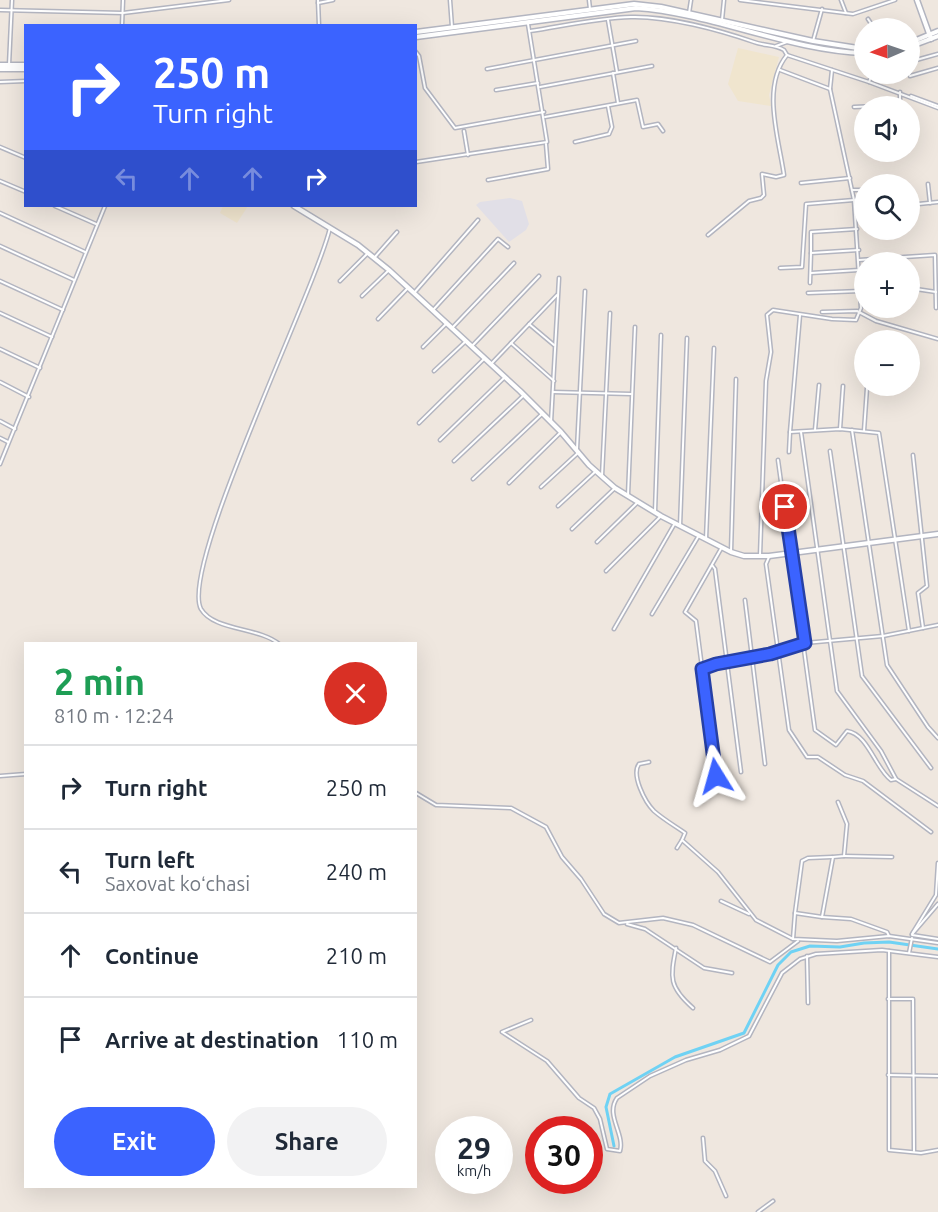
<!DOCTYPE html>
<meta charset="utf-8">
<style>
:root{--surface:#fff;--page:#f2f2f3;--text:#1f2937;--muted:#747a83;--line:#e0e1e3;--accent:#3b63ff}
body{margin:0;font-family:Ubuntu,sans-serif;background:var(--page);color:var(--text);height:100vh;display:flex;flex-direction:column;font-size:22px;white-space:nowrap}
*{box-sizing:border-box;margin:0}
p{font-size:20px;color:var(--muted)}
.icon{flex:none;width:33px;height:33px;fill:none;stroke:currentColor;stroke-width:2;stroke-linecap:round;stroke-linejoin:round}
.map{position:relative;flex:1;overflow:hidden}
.side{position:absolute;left:24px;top:642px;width:393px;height:546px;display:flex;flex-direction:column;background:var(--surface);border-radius:0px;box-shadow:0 6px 24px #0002}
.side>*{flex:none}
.hud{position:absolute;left:24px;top:24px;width:393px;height:183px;border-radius:0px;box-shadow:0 6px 24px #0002;background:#3b63ff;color:#fff;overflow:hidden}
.needle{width:39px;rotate:268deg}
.fabs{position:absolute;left:854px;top:18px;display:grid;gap:12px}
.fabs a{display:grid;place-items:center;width:66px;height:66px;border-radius:50%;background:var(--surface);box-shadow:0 6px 24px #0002;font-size:30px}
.speed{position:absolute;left:435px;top:1116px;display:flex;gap:12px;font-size:30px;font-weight:700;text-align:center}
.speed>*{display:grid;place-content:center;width:78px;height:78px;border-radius:50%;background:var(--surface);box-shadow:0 6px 24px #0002;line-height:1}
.speed small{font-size:15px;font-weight:400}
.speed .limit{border:9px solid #d22;background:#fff;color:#111}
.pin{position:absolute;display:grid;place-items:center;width:51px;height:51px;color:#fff;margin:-26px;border:3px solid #fff;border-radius:50%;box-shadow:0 2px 6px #0007}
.me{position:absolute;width:66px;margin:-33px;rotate:352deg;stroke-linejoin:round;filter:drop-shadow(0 0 4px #0008)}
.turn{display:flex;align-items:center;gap:21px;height:126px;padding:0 30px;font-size:27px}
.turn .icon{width:78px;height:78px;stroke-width:2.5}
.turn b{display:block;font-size:42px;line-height:51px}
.lanes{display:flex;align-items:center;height:57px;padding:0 30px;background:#0003;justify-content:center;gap:30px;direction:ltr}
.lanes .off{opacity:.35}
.round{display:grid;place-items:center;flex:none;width:63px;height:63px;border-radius:32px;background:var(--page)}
.head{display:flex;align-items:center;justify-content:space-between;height:102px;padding:0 30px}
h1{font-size:36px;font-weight:700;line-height:45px;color:#1e9e55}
.action{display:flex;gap:12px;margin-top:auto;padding:12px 30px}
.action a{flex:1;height:69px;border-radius:36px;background:var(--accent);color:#fff;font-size:24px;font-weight:700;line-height:69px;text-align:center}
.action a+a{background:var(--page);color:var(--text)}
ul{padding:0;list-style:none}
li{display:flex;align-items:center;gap:18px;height:84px;padding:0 30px;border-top:2px solid var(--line)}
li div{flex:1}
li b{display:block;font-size:22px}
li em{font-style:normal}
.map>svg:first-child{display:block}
.industrial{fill:#e1dfe7}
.education{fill:#f0e5ce}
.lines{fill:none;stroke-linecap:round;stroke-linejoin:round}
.canal{stroke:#6fd2f4;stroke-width:3}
.street-casing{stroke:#b3b5c0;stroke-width:5}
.secondary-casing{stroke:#b3b5c0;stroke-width:7}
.street{stroke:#fff;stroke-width:2}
.secondary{stroke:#fff;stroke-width:4}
.route-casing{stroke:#2640a6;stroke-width:15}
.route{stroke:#3b63ff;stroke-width:10}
</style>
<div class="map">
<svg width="938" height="1212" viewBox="0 0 938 1212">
<rect width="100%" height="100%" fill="#efe7df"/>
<polygon class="industrial" points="510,198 522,201 529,224 526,230 509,242 476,205 480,202"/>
<g class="education">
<polygon points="738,48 779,57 769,95 771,106 738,101 728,84"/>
<polygon points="223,206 248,206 237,223 220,213"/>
</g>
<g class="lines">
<polyline class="canal" points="614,1146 606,1107 610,1094 675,1057 744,1033 778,965 791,952 810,946 840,947 864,943 889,942 938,949"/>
<g class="street-casing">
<g id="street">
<polyline points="318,0 319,26"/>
<polyline points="450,0 452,27"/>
<polyline points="589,0 590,9"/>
<polyline points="740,0 853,14 895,0"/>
<polyline points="841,0 846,13"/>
<polyline points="318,3 333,0"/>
<polyline points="0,10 123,13 229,0"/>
<polyline points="689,13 691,0"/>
<polyline points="868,19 874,28"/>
<polyline points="608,20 617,72"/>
<polyline points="722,20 724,0"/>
<polyline points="122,26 123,0"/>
<path d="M530,31C563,26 597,18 631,17C668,16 719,30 754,42C764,46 775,44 784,50L787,55"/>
<polyline points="813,41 822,9"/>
<polyline points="776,46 787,42"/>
<polyline points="416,52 419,56 425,88 455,128 544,112"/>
<polyline points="787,55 869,82 938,108"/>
<polyline points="909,62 938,54"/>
<polyline points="9,65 12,0"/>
<polyline points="487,69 636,41"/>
<polyline points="780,70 830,89"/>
<polyline points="613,73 618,103"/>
<polyline points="910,76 938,68"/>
<polyline points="0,82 26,81"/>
<polyline points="869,82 872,74"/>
<polyline points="540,87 652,66"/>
<polyline points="496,90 538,83"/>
<polyline points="900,92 900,106"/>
<polyline points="911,96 938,106"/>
<polyline points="854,107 900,105"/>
<polyline points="545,117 637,100 643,127 658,124 663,131"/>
<polyline points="464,131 468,155"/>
<polyline points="858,131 864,131"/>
<polyline points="575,142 609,134 612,127 608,106"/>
<polyline points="0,147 26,158"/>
<polyline points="881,152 881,158"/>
<polyline points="416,162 547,142 528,24"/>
<polyline points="488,180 548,169 546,144"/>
<polyline points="0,181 26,192"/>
<polyline points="801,183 850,178"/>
<polyline points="928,184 930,203"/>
<polyline points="852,190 864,190"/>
<polyline points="909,205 938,202"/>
<polyline points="55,206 96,224"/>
<polyline points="855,210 864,209"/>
<polyline points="0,213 85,252"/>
<path d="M708,235L749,201L761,198L764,195L762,174L776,177L784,175C779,139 761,87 787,55"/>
<polyline points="0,246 74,280"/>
<polyline points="811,253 811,232 857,229"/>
<polyline points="374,258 397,232"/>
<polyline points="859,260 935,255 936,308"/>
<polyline points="780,268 802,267 806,204 854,200"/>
<polyline points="811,273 859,270"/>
<polyline points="0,281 63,310"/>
<polyline points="340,281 368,253"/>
<polyline points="810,283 811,253 859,250"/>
<polyline points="909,288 936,292"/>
<polyline points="414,293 478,220"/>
<polyline points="808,293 861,291"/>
<polyline points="362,296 389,270"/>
<polyline points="433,310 498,239 508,247"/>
<polyline points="822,312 857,311 876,321 938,339"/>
<polyline points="0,313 52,337"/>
<polyline points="800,315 790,432 840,429 879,433 909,631"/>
<polyline points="378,319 407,289"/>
<polyline points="529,324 554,345"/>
<polyline points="452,328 514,263"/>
<polyline points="511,343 554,381"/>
<polyline points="472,346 539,276"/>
<polyline points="423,347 447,323"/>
<polyline points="0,349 40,368"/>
<polyline points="491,364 557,295"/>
<polyline points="434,371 466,341"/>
<polyline points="0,382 29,397"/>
<polyline points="553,392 631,394"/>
<polyline points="0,421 15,429"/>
<polyline points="551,422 559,278"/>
<polyline points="419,423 485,358"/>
<polyline points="840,429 843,386"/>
<polyline points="815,430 819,385"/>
<polyline points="852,430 887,665 928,727 938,738"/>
<polyline points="864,431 867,388"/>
<polyline points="801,432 837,691 881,751 896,779 938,806"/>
<polyline points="0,438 8,442"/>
<polyline points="440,440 505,377"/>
<polyline points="577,449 585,291"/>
<polyline points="830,451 862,676 931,768"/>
<polyline points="789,452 790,432"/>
<polyline points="913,455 927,586 918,593 923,628"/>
<path d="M778,460L815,730L836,745L847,731C868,734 875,768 891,780L896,779"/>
<polyline points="454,461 524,395"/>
<polyline points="0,464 105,206"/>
<polyline points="602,476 610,313"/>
<polyline points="473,479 542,414"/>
<polyline points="509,483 561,432"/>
<polyline points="541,487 579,452"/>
<polyline points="628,495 635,327"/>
<polyline points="558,506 596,471"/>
<polyline points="655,512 661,335"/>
<polyline points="680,526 687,338"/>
<polyline points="572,529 615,488"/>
<polyline points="706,539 714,348"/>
<polyline points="597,542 638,502"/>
<polyline points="731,552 736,379"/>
<polyline points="760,556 766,381 771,352 767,315 773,310 832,319 856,320 861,308 854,200 830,89 832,70"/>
<polyline points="769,557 766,564 789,730 807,757 818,757 845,775 863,781 931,832"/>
<polyline points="712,565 715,569 741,772"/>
<polyline points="606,571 661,516"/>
<polyline points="745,600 765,764"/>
<polyline points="652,614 698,537"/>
<polyline points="614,629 675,523"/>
<path d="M279,644C259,627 214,631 201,609C179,568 315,291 330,228"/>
<polyline points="703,669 805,643 883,636 938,625"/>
<path d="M649,762L639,764C631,775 645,802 654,811C663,819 675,826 685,833L682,840L718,872L756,920L793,939L837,941L889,936L938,943"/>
<polyline points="0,776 26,774"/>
<polyline points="716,776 696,621 685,612 722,547"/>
<polyline points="416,793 436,805 511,808 546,827 562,857 581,879 604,914 619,923 663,918 693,925 770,962 798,941"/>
<polyline points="677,848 682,840"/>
<polyline points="844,856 892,857"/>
<polyline points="721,901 749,914"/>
<polyline points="795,913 802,861 808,858 832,857"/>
<polyline points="822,917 851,919 887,932 889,936"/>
<polyline points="627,924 645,929 704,968 732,973"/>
<polyline points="913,933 938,904"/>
<polyline points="912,934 936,895 938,863"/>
<polyline points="912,935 938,939"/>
<polyline points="793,939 795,913 822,917 833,857 844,856 847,824 838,802"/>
<path d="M676,948C670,978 669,987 693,1008"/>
<polyline points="889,951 889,1150 921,1153 938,1150"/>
<polyline points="909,953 912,938"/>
<polyline points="807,956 808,1003"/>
<polyline points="888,999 913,999 914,1151"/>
<path d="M531,1020L502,1032L547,1061L579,1098L594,1108L600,1119L607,1149L620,1151C625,1134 605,1115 617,1098L650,1076L686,1060L720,1050L749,1036L782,973L800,959L816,954L882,950L938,957"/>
<polyline points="888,1075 938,1076"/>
<polyline points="703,1138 705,1161 715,1171 726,1196"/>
<polyline points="758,1212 773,1201"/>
</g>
</g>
<g class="secondary-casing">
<g id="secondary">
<polyline points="917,0 931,39"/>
<polyline points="416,32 634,4 661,7 813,41 864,49"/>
<path d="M416,37L636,8C711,13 790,51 864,53"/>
<polyline points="909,43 938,31"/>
<polyline points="909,47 938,36"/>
<polyline points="0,65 26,65"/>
<polyline points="0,69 26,69"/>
<polyline points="294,206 358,245 389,270 520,391 561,432 589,465 615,488 661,516 731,552 744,556 769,556 938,534"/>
</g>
</g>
<use href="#street" class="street"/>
<use href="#secondary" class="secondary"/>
</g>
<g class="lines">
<g class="route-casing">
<polyline id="route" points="716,776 702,669 716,664 770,654 805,643 785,507"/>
</g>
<use href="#route" class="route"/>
</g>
</svg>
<div class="fabs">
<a><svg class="needle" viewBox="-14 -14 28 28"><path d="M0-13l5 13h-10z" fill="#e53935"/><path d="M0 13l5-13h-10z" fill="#747a83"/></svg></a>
<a><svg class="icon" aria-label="sound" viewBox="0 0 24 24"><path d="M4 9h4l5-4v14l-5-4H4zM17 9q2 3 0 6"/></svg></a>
<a><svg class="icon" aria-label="search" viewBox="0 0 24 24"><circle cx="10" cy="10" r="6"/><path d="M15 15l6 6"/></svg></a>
<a>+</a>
<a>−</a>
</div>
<div class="speed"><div>29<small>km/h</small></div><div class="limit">30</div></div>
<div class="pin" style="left:785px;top:507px;background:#d93025"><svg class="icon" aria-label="arrive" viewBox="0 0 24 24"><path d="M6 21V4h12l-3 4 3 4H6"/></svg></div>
<svg class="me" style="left:716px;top:776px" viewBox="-20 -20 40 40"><path d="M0-17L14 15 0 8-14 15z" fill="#3b63ff" stroke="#fff" stroke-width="4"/></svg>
<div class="hud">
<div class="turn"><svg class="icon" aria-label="right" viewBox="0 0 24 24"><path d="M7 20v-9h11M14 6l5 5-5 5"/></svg><div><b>250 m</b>Turn right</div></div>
<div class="lanes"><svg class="icon off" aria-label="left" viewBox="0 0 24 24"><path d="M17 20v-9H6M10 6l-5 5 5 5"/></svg><svg class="icon off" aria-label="ahead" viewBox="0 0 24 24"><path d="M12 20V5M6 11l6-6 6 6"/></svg><svg class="icon off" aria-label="ahead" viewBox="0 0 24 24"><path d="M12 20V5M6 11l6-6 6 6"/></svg><svg class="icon" aria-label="right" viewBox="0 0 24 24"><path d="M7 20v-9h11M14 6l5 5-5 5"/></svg></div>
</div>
<section class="side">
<div class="head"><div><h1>2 min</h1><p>810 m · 12:24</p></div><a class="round" style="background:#d93025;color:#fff"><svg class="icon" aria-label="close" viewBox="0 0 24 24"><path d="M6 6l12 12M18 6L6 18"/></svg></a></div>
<ul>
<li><svg class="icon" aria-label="right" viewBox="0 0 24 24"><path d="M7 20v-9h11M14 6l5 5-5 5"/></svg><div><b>Turn right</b></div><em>250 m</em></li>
<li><svg class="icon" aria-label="left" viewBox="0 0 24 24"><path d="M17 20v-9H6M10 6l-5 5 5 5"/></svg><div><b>Turn left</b><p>Saxovat koʻchasi</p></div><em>240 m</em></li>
<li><svg class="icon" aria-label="ahead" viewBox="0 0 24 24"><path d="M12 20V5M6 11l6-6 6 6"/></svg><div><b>Continue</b></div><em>210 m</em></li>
<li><svg class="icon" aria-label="arrive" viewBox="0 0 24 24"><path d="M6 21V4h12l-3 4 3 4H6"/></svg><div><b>Arrive at destination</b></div><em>110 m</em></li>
</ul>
<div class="action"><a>Exit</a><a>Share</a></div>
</section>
</div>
